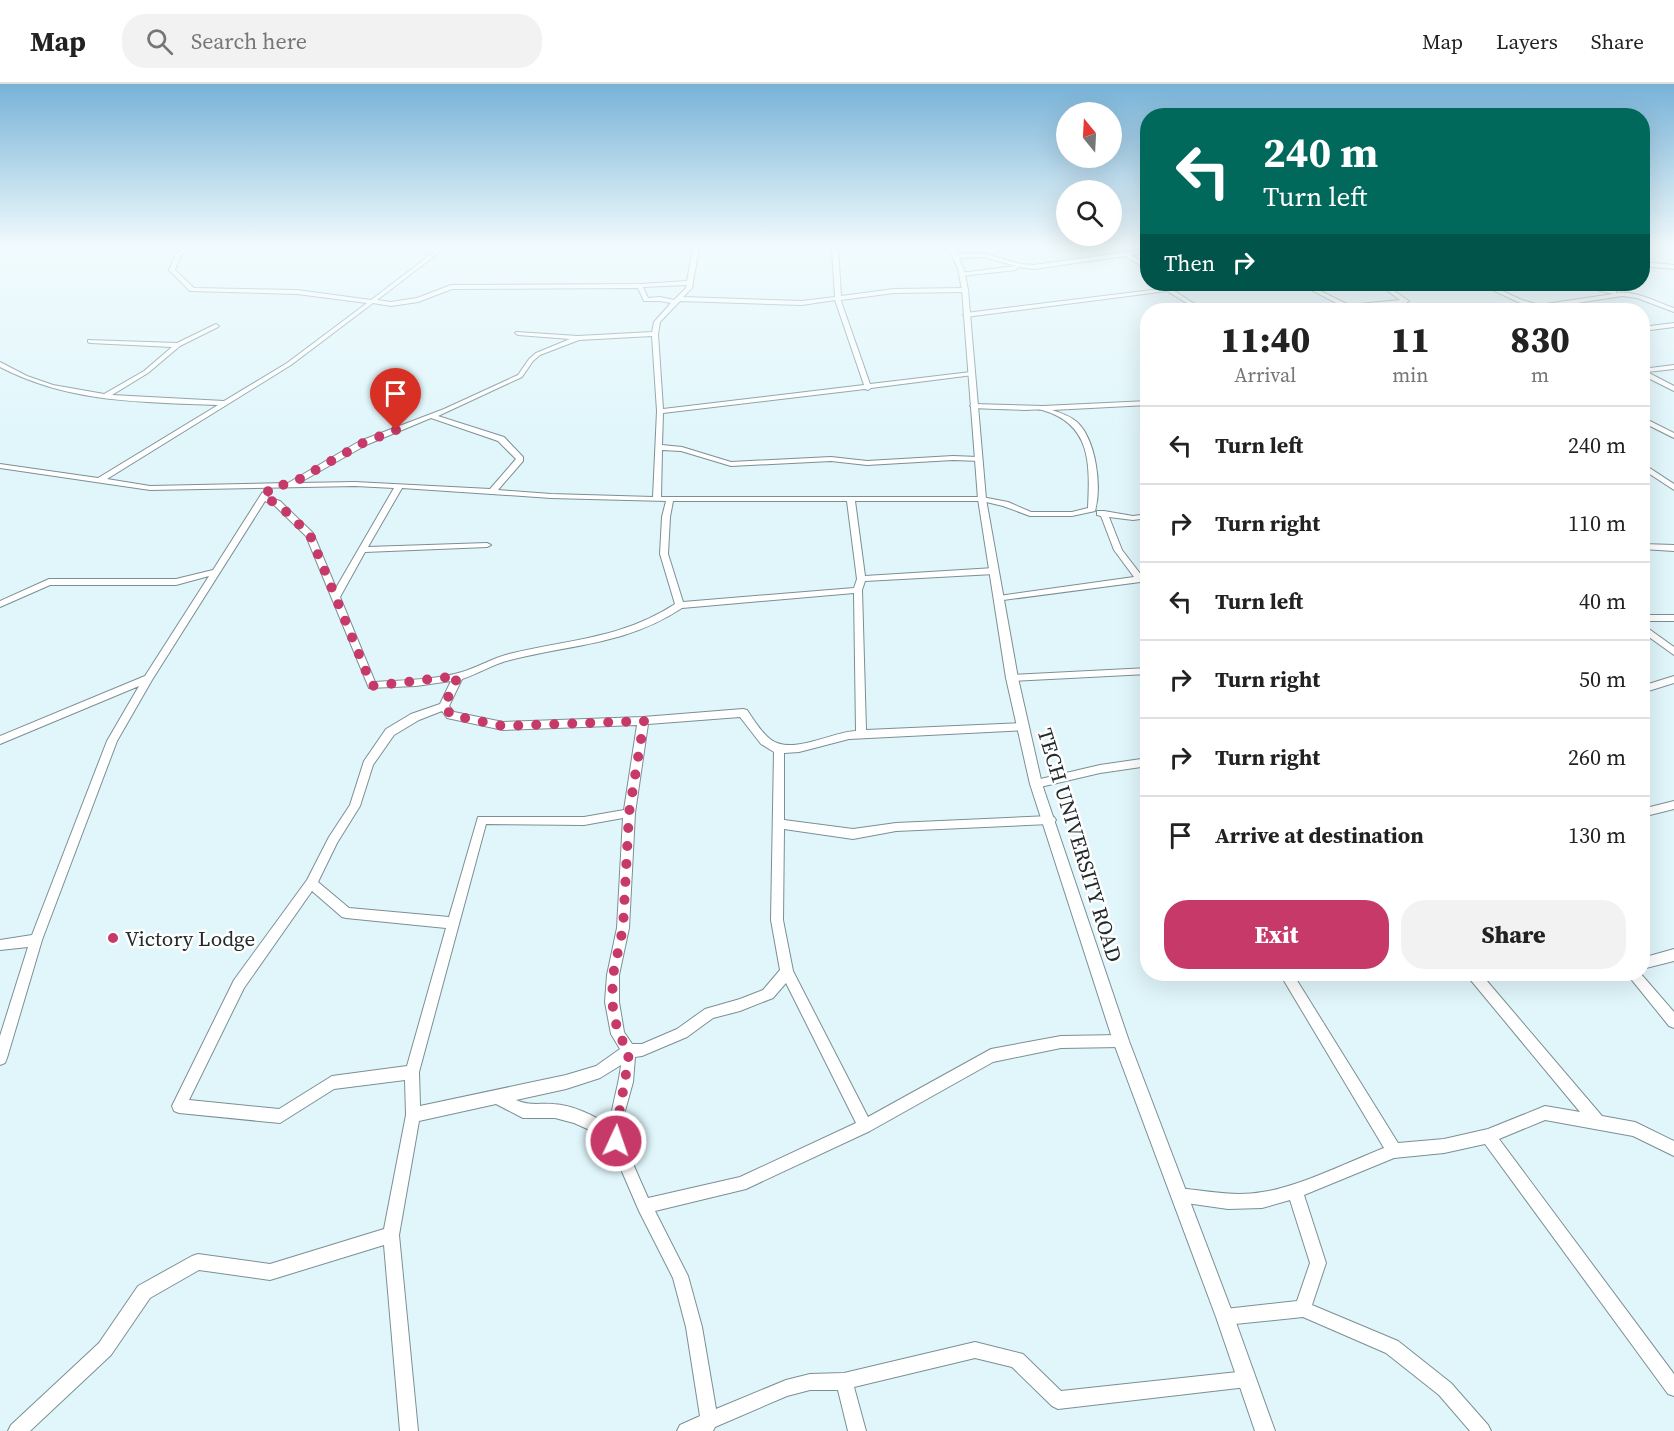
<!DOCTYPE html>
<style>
:root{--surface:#fff;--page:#f2f2f2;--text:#222;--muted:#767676;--line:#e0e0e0;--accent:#c63969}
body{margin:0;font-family:"Source Serif 4",serif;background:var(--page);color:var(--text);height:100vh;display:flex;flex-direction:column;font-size:22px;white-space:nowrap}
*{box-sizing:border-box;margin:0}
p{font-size:20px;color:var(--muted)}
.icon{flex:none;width:33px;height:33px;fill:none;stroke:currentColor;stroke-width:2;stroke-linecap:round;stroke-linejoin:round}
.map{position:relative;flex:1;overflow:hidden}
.panel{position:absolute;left:1140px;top:219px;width:510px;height:678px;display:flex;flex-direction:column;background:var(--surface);border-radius:24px;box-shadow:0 6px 24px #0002}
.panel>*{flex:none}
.guide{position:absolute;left:1140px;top:24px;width:510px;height:183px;border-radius:24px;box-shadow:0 6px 24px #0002;background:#00695c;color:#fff;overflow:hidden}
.needle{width:39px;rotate:342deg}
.tools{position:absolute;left:1056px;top:18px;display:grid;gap:12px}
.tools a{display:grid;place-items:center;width:66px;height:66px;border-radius:50%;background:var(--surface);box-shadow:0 6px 24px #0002;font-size:30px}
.pin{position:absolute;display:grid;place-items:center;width:51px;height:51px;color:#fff;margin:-62px -26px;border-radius:50% 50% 50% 0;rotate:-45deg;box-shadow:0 0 6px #0007}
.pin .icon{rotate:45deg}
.me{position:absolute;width:66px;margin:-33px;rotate:3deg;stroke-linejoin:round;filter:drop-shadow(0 0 4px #0008)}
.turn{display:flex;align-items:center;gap:21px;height:126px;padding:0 24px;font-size:27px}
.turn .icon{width:78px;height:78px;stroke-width:2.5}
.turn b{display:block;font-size:42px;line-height:51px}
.then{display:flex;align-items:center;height:57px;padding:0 24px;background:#0003;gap:12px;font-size:22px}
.eta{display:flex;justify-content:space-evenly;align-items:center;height:102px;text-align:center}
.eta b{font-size:36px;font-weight:800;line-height:42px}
.cta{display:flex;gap:12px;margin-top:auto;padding:12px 24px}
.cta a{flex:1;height:69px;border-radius:24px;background:var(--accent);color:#fff;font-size:24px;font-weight:800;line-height:69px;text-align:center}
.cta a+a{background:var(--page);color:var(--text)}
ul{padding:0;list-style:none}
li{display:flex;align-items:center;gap:18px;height:78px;padding:0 24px;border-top:2px solid var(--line)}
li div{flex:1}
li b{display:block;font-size:22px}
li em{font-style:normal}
header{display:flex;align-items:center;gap:36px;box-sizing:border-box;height:84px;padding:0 30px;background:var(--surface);border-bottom:2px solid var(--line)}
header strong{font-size:28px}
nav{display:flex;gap:33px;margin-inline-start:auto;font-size:21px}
.search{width:420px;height:54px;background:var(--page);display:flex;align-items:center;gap:15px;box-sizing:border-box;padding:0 21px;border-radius:24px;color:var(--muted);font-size:22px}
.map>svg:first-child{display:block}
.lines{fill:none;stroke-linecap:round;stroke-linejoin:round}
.minor-casing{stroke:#7c8f94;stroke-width:2}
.tertiary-casing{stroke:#7c8f94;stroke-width:2}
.minor{fill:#fff;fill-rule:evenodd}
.tertiary{fill:#fff;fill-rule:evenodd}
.route{stroke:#c63969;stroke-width:10;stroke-dasharray:0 18}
.poi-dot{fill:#c63969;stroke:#fefefe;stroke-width:2}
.labels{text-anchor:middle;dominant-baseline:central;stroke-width:5;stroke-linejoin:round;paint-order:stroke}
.street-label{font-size:21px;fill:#222a2c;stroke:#fefefe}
.poi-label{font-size:21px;fill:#222a2c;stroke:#fefefe;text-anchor:start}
</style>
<header>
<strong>Map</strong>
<div class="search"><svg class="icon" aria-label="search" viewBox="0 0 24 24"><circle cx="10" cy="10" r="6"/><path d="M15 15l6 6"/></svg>Search here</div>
<nav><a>Map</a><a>Layers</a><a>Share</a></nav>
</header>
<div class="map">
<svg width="1674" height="1347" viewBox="0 0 1674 1347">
<rect width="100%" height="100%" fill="#e0f6fb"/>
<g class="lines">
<g class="minor-casing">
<g id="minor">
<polygon points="0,164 8,164 0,168"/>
<path d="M184,164H190L181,171L175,186L194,204L297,206L371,216L434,168L405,164H445L377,216L391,218L417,214L451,201L640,200L687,197L693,164H699L692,204L683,213L802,217L835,213L832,164H838L841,212L894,205L965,204L968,206L965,208L894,209L841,216V217L870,300L971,288L974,290L973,291L871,304L868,306L865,305L663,329L662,361L682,363L731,378L831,373L867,377L953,372L978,373L982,375L981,377L953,376L867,381L831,377L731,382L681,367L662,366L661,413H982L1008,418L1031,428H1072L1088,424C1090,381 1092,340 1042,326C1037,325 1030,326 1024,326C1007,325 990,325 973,324L970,322L973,320L1043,322L1148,317V321L1052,326C1061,329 1070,332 1077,338C1096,356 1102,402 1095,427L1072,432H1030L1003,422L982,417H855L865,492L994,484L998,487L994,490L865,497L862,506L866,646L1022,639L1027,643L1026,646L849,655L799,668L784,669V736L853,745L896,739L1050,732L1054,733L1056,736L1054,739L1050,740L896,747L853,755L784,745L783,836L793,887L868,1033L991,965L1061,952L1121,951L1126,952L1128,957L1126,962L1121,963L1061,964L993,978L870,1047L746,1105L655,1127L688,1192L702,1243L716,1325L786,1296L810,1290L844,1289L975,1258L1023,1270L1061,1307L1247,1287L1253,1289L1255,1295L1253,1301L1247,1303L1058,1325L1052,1322L1012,1283L975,1274L854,1303L866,1347H848L838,1306H810L787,1312L715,1343L713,1347H677L680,1341L700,1332L686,1243L673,1194L639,1127L611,1062L592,1047L574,1039L555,1034H523L496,1020L419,1037L399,1151L418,1347H400L384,1161L270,1196L199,1186L150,1214L111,1271L30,1347H8L11,1341L99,1259L138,1202L192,1172L198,1170L270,1180L384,1145L406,1031L405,996L334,1005L280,1039L179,1029L174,1027L172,1022L234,896L307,796L329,753L350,721L364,677L386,645L411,630L440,620L451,597L416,602L369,604L306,452L274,421L265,417L152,596L117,657L42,856L7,974L5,979L0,981V952L28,863L0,866V856L32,851L107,657L139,602L0,660V652L145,592L209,492L176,501H50L0,523V517L49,495H176L213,486L262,409L266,407L270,409L267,413L280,417L313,449L336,504L394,404L355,402L150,406L0,384V380L98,394L218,321C142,318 69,319 0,283V278L27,292L53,301L104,310L144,287L172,263L90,259L88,258V256L177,259L216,240L219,242L218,243L180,262L148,289L112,311L224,317L287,279L367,219L297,210L190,207L169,186L176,170ZM687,201L686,204L674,216L660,213L648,214L643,203ZM638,204L644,217H660L671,219L654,238L652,248L578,252L516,248L515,249L518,251L570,255L536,269L529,275L518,291L444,325L360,357L288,399L150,402L107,395L291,281L373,219L391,222L418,218L452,205ZM835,216L864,301L663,325L658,250L660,238L680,217L802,221ZM652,252L657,327L653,413L551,410L498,406L523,377V373L504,353L438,332L522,293L533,277L540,271L579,256ZM431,334L498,357L516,375L490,405L355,398L299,399L366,361ZM402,404L551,414L666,417L662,433L660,470L675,520C621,555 570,555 509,570C493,574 478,583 462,588C434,596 404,596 375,598L340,513L365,468L487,463L491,461L487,459L368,463ZM673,417H847L857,495L854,504L683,518L668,470L670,433ZM854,509L856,647C831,648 791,672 770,655C761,648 754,636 747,626L743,625L643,633L503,638L454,628L449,622L462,595C478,590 493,580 510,576C572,560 626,561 682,524ZM442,627L447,634L503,646L637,641L624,726L584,733H478L449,833L349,824L318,798L337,759L360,722L373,681L394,651L419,636ZM740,633L761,660L774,668L771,836L780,886L763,906L740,915L705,925L677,945L642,960H632L624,948L619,918V891L629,844L635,729L648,640ZM623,734L617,844L607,891L605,918L611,950L620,965L596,982L566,991L420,1022L419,988L486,740L584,741ZM312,807L342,833L346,834L446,844L407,982L332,992L279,1025L189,1016L244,904ZM786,899L856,1039L740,1093L648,1114L623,1057L625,1027L633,998L635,973L642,972L687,953L713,934L740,927L773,914ZM621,981C619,1002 611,1022 610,1043C595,1031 572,1021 553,1020C540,1019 528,1022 516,1016L566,1005L600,994Z"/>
<polygon points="1148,165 1148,169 1131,171 1148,181 1148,186 1125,172 1034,185 1018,183 1016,186 962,192 960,191 960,189 1016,182 983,173 956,174 953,172 956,170 983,169 1020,180 1034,181"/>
<polygon points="1642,178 1674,181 1674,185 1642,182"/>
<polygon points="1201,200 1213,200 1173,206 1204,226 1198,226 1167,207 966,233 963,231 966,229"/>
<polygon points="1300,200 1306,200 1349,221 1400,216 1378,200 1384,200 1409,217 1406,219 1313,226 1316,224 1342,222"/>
<path d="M1480,200H1487L1522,216L1539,221L1613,210L1573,200H1582L1616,207V209C1635,206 1656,218 1674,224V228L1637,214L1622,212L1539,225L1518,218Z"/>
<polygon points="1674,239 1674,243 1642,247 1642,243"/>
<polygon points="1674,281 1674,285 1647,288 1674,302 1674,307 1642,291 1642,285"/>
<polygon points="1642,333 1674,349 1674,354 1642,338"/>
<polygon points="1642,379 1674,400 1674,406 1642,385"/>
<polygon points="1097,427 1104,427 1133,432 1148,430 1148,434 1133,436 1109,433 1122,466 1142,492 1148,491 1148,497 996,517 995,515 999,512 1134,493 1114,466 1101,432 1097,431"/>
<polygon points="1642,460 1674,461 1674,467 1642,465"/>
<rect x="1642" y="531" width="32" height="6"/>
<polygon points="1642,540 1674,563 1674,571 1642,548"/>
<polygon points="1148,584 1148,590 1012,597 1007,594 1012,591"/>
<polygon points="1674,592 1674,599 1642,609 1642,602"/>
<polygon points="1148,674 1148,682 1100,689 1036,704 1032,703 1031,700 1032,697 1036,696 1100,681"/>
<polygon points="1674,717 1674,725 1642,733 1642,725"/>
<polygon points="1674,865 1674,877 1642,885 1642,874"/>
<path d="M1280,890H1293L1398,1059L1444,1055L1488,1045L1545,1022L1580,1028L1469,894L1467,890H1481L1602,1032L1635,1038L1674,1057V1072L1633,1052L1545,1036L1499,1055L1674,1290V1312L1668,1310L1485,1060L1444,1069L1394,1074L1304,1111L1326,1179L1312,1221L1398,1257L1451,1299L1488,1341L1491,1347H1470L1439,1311L1386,1269L1303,1233L1225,1241L1219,1239L1217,1233L1219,1227L1225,1225L1297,1217L1310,1179L1290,1116L1262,1124L1228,1125L1179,1118L1174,1116L1172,1111L1174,1106L1179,1104C1206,1107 1235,1113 1262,1108C1299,1103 1348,1078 1384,1064Z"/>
<polygon points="1627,890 1641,890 1674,928 1674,944 1669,942"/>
</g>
</g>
<g class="tertiary-casing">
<polygon id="tertiary" points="948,164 954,164 964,185 968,206 986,415 1018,594 1042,700 1129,957 1234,1233 1275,1347 1255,1347 1216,1233 1113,957 1030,700 1006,594 978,415 962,206 958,185"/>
</g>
<use href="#minor" class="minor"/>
<use href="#tertiary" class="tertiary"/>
</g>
<linearGradient id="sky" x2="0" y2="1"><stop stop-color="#78b2d7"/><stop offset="0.46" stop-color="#f1fbfd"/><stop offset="1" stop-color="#f1fbfd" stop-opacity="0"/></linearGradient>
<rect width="1674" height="353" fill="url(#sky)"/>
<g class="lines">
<path class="route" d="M396,346L363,359L291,400L272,402L263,414L277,419L310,451L372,602L458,592L444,622L451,631L503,642L644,637L629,729L623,844L613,891L612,918L618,950L629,967C626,998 618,1026 616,1057"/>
</g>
<circle class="poi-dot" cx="113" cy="854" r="6"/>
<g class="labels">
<g class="street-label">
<text transform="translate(1080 761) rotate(73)">TECH UNIVERSITY ROAD</text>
</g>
<g class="poi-label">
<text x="125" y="854">Victory Lodge</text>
</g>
</g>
</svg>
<div class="tools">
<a><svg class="needle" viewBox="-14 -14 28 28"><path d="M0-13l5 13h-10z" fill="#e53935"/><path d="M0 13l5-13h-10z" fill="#767676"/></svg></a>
<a><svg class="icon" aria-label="search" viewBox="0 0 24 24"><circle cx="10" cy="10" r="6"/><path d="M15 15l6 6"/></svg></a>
</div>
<div class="pin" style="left:396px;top:346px;background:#d93025"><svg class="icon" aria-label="arrive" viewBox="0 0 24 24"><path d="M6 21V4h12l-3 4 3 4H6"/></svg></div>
<svg class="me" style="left:616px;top:1057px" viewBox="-20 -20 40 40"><circle r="17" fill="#c63969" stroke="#fff" stroke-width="3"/><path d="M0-11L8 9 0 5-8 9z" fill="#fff"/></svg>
<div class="guide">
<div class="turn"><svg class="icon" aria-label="left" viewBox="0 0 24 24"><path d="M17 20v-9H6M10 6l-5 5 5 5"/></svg><div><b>240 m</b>Turn left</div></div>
<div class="then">Then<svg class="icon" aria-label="right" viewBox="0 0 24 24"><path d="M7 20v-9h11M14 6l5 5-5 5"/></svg></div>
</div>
<section class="panel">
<div class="eta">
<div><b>11:40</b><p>Arrival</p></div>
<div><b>11</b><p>min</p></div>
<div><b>830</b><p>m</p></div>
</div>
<ul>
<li><svg class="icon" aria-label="left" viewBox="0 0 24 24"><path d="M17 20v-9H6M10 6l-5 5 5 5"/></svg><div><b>Turn left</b></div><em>240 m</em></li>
<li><svg class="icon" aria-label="right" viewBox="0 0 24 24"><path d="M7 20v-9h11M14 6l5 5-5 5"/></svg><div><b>Turn right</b></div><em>110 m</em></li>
<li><svg class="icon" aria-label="left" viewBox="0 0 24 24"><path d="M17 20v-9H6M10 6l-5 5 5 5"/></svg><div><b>Turn left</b></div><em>40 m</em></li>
<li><svg class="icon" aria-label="right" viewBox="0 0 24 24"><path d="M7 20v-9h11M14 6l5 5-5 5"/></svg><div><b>Turn right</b></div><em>50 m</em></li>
<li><svg class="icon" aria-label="right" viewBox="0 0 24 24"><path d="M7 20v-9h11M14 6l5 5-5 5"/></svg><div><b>Turn right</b></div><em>260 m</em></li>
<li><svg class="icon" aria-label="arrive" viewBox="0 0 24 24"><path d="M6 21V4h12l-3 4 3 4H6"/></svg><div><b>Arrive at destination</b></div><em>130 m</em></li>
</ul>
<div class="cta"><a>Exit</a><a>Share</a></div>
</section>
</div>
